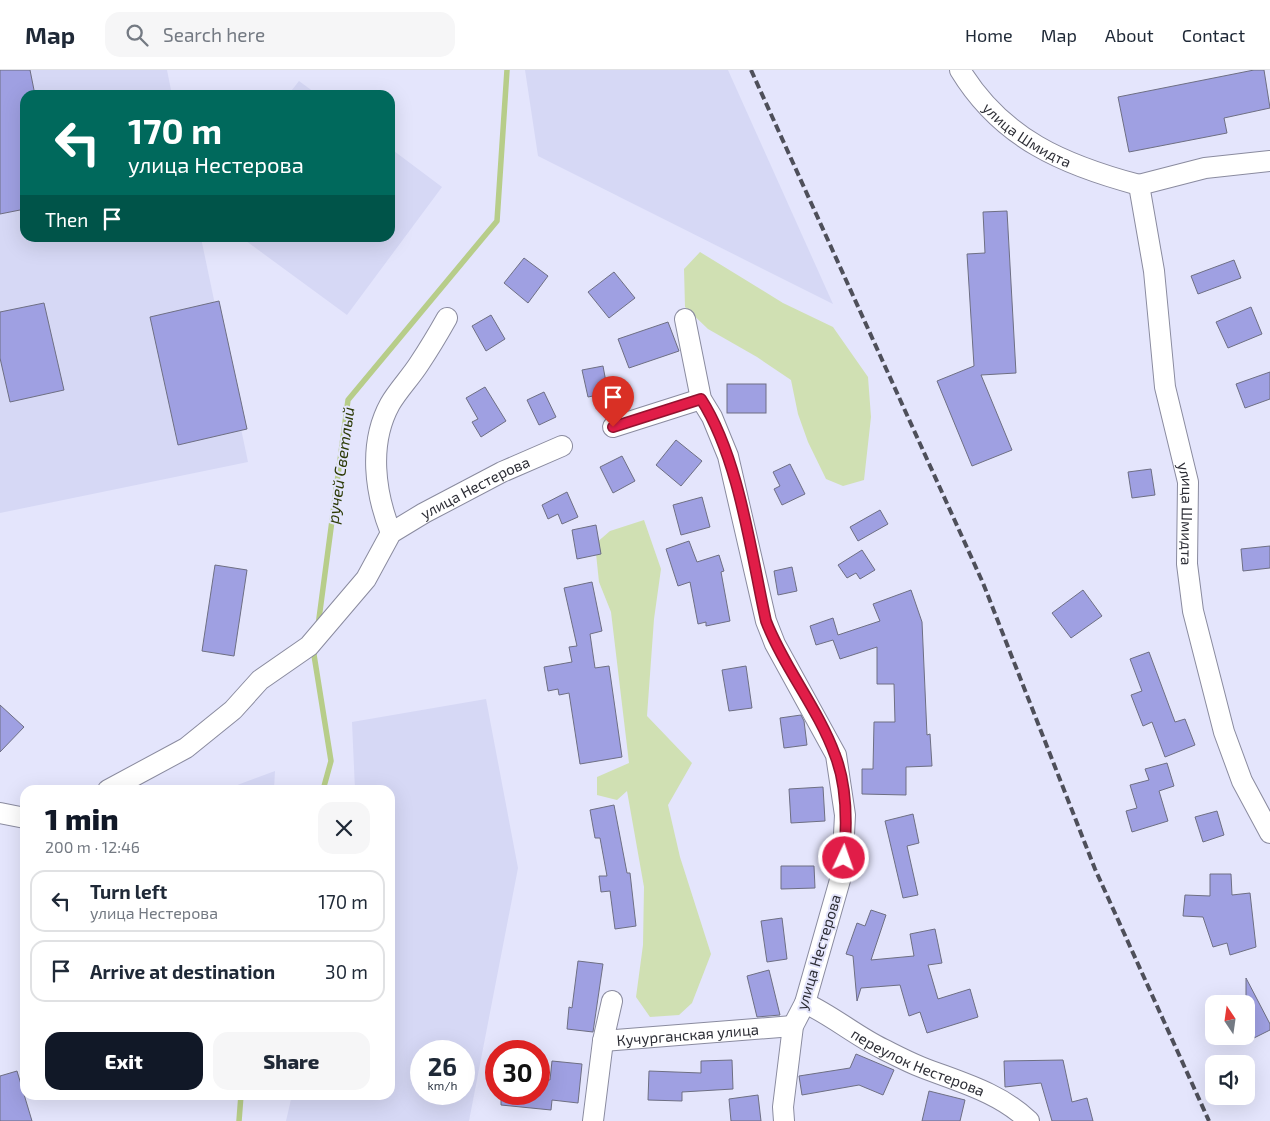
<!DOCTYPE html>
<meta charset="utf-8">
<style>
:root{--surface:#fff;--page:#f6f6f7;--text:#1f2937;--muted:#747a83;--line:#e0e1e3;--accent:#111827}
body{margin:0;font-family:"Exo 2",sans-serif;background:var(--page);color:var(--text);height:100vh;display:flex;flex-direction:column;font-size:19px;white-space:nowrap}
*{box-sizing:border-box;margin:0}
p{font-size:16px;color:var(--muted)}
.icon{flex:none;width:28px;height:28px;fill:none;stroke:currentColor;stroke-width:2;stroke-linecap:round;stroke-linejoin:round}
.map{position:relative;flex:1;overflow:hidden}
.panel{position:absolute;left:20px;top:715px;width:375px;height:315px;display:flex;flex-direction:column;background:var(--surface);border-radius:15px;box-shadow:0 5px 20px #0002}
.panel>*{flex:none}
.top-card{position:absolute;left:20px;top:20px;width:375px;height:152px;border-radius:15px;box-shadow:0 5px 20px #0002;background:#00695c;color:#fff;overflow:hidden}
.needle{width:32px;rotate:347deg}
.controls{position:absolute;left:1205px;top:925px;display:grid;gap:10px}
.controls a{display:grid;place-items:center;width:50px;height:50px;border-radius:10px;background:var(--surface);box-shadow:0 5px 20px #0002;font-size:25px}
.speed{position:absolute;left:410px;top:970px;display:flex;gap:10px;font-size:25px;font-weight:700;text-align:center}
.speed>*{display:grid;place-content:center;width:65px;height:65px;border-radius:50%;background:var(--surface);box-shadow:0 5px 20px #0002;line-height:1}
.speed small{font-size:12px;font-weight:400}
.speed .limit{border:8px solid #d22;background:#fff;color:#111}
.pin{position:absolute;display:grid;place-items:center;width:42px;height:42px;color:#fff;margin:-51px -21px;border-radius:50% 50% 50% 0;rotate:-45deg;box-shadow:0 0 5px #0007}
.pin .icon{rotate:45deg}
.me{position:absolute;width:55px;margin:-28px;rotate:3deg;stroke-linejoin:round;filter:drop-shadow(0 0 4px #0008)}
.turn{display:flex;align-items:center;gap:18px;height:105px;padding:0 25px;font-size:22px}
.turn .icon{width:65px;height:65px;stroke-width:2.5}
.turn b{display:block;font-size:35px;line-height:42px}
.then{display:flex;align-items:center;height:48px;padding:0 25px;background:#0003;gap:10px;font-size:19px}
.round{display:grid;place-items:center;flex:none;width:52px;height:52px;border-radius:15px;background:var(--page)}
.headline{display:flex;align-items:center;justify-content:space-between;height:85px;padding:0 25px}
h1{font-size:30px;font-weight:800;line-height:38px;color:var(--accent)}
.primary-button{display:flex;gap:10px;margin-top:auto;padding:10px 25px}
.primary-button a{flex:1;height:58px;border-radius:15px;background:var(--accent);color:#fff;font-size:20px;font-weight:800;line-height:58px;text-align:center}
.primary-button a+a{background:var(--page);color:var(--text)}
ul{padding:0;list-style:none}
li{display:flex;align-items:center;gap:15px;height:62px;margin:0 10px 8px;padding:0 15px;border:2px solid var(--line);border-radius:15px}
li div{flex:1}
li b{display:block;font-size:19px}
li em{font-style:normal}
header{display:flex;align-items:center;gap:30px;box-sizing:border-box;height:70px;padding:0 25px;background:var(--surface);border-bottom:1px solid var(--line)}
header strong{font-size:24px}
nav{display:flex;gap:28px;margin-inline-start:auto;font-size:18px}
.search{width:350px;height:45px;background:var(--page);display:flex;align-items:center;gap:12px;box-sizing:border-box;padding:0 18px;border-radius:15px;color:var(--muted);font-size:19px}
.map>svg:first-child{display:block}
.built{fill:#d6d8f5;fill-rule:evenodd}
.green{fill:#d0e0b3}
.lines{fill:none;stroke-linecap:round;stroke-linejoin:round}
.stream{stroke:#b7cd89;stroke-width:5.5}
.building{fill:#9fa0e2;stroke:#6e6f83}
.minor-casing{stroke:#8a8b9f;stroke-width:22}
.minor{stroke:#fff;stroke-width:20}
.rail{stroke:#4e4f5a;stroke-width:4;stroke-dasharray:8 4;stroke-linecap:butt}
.route-casing{stroke:#92132f;stroke-width:12}
.route{stroke:#e11d48;stroke-width:9}
.labels{text-anchor:middle;dominant-baseline:central;stroke-width:4;stroke-linejoin:round;paint-order:stroke}
.street-label{font-size:15px;fill:#2d2e36;stroke:#e4e5fc}
.water-label{font-size:16px;font-style:italic;fill:#2d3b07;stroke:#e4e5fc}
</style>
<header>
<strong>Map</strong>
<div class="search"><svg class="icon" aria-label="search" viewBox="0 0 24 24"><circle cx="10" cy="10" r="6"/><path d="M15 15l6 6"/></svg>Search here</div>
<nav><a>Home</a><a>Map</a><a>About</a><a>Contact</a></nav>
</header>
<div class="map">
<svg width="1270" height="1051" viewBox="0 0 1270 1051">
<rect width="100%" height="100%" fill="#e4e5fc"/>
<g class="built">
<polygon points="0,0 167,0 172,25 25,25 25,168 201,168 248,392 0,443"/>
<polygon points="525,0 728,0 833,234 538,86"/>
<polygon points="299,11 318,25 288,25"/>
<polygon points="390,78 442,117 347,245 242,168 390,168"/>
<path d="M486,629L518,798L469,1051H286L292,1025H390V720H355L352,652ZM464,981V1024H421V981Z"/>
<polygon points="275,701 274,720 224,720"/>
</g>
<g class="green">
<polygon points="700,182 783,233 833,257 868,307 871,347 864,410 843,416 826,409 808,372 798,344 791,310 757,287 708,259 685,237 684,199"/>
<polygon points="644,450 661,499 654,549 647,646 692,693 668,735 680,787 711,884 692,933 679,945 650,947 636,927 643,875 644,817 627,721 617,730 597,725 597,707 629,693 611,542 599,512 595,474 610,461"/>
</g>
<g class="lines">
<g class="stream">
<polyline points="318,556 348,330 497,151 507,0"/>
<polyline points="315,578 314,585 331,691 323,720"/>
<polyline points="239,1051 241,1025"/>
</g>
</g>
<g class="building">
<polygon points="0,0 30,0 35,25 25,25 25,139 0,144"/>
<polygon points="1254,0 1264,0 1270,38 1224,48 1227,63 1129,82 1118,27"/>
<polygon points="1007,141 1016,303 981,305 1012,380 972,396 937,311 974,296 967,184 985,183 983,142"/>
<polygon points="524,188 548,206 528,233 504,213"/>
<polygon points="1234,190 1241,208 1198,224 1191,206"/>
<polygon points="614,202 635,228 609,248 588,222"/>
<polygon points="219,231 247,359 178,375 150,247"/>
<polygon points="44,233 64,320 10,332 0,288 0,242"/>
<polygon points="1251,237 1262,264 1228,278 1216,252"/>
<polygon points="491,245 505,269 486,281 472,256"/>
<polygon points="668,252 679,281 629,298 618,269"/>
<polygon points="603,296 608,323 588,327 582,300"/>
<polygon points="1270,302 1270,329 1245,338 1236,314"/>
<rect x="727" y="314" width="39" height="29"/>
<polygon points="485,317 506,351 481,367 472,352 478,349 466,328"/>
<polygon points="544,322 556,347 539,355 527,330"/>
<polygon points="676,370 702,391 681,416 656,395"/>
<polygon points="622,386 635,411 613,423 600,397"/>
<polygon points="790,394 805,424 782,435 774,419 780,416 773,402"/>
<polygon points="1151,399 1155,425 1132,428 1128,402"/>
<polygon points="567,422 578,447 562,454 558,444 548,449 542,435"/>
<polygon points="702,427 710,457 681,465 673,435"/>
<polygon points="880,440 888,454 858,471 850,457"/>
<polygon points="596,455 601,484 577,489 572,460"/>
<polygon points="689,471 697,492 719,485 724,501 721,502 730,551 706,556 706,552 698,554 690,512 678,516 666,479"/>
<polygon points="1270,476 1270,498 1243,501 1241,479"/>
<polygon points="862,480 875,500 860,509 856,503 847,508 838,495"/>
<polygon points="215,495 247,500 234,586 202,581"/>
<polygon points="792,497 797,521 778,525 774,501"/>
<polygon points="592,512 602,561 590,564 595,598 609,596 622,687 580,694 569,623 559,625 558,619 548,621 544,597 572,592 569,577 577,576 564,518"/>
<polygon points="911,520 922,552 927,665 930,664 932,696 906,697 906,725 862,724 862,699 873,699 874,652 895,652 894,614 877,614 877,577 840,589 833,570 816,575 810,556 833,548 838,565 880,551 873,534"/>
<polygon points="1083,520 1102,546 1071,568 1052,543"/>
<polygon points="1149,582 1175,652 1185,649 1195,675 1165,687 1152,652 1143,656 1131,625 1142,621 1130,589"/>
<polygon points="746,596 752,638 729,641 722,600"/>
<polygon points="0,635 24,657 0,682"/>
<polygon points="801,645 804,651 807,675 784,678 780,648"/>
<polygon points="1167,693 1174,716 1159,721 1168,751 1132,762 1126,741 1137,738 1130,715 1149,710 1145,699"/>
<polygon points="823,717 825,751 791,753 789,719"/>
<polygon points="614,735 627,803 630,803 636,856 615,859 610,821 601,822 599,806 607,806 600,768 595,768 590,740"/>
<polygon points="1217,741 1224,765 1203,772 1195,747"/>
<polygon points="913,744 919,773 907,776 918,825 903,828 885,751"/>
<polygon points="781,796 814,796 815,818 781,819"/>
<polygon points="1210,804 1231,804 1232,825 1250,823 1256,877 1230,885 1227,873 1213,877 1203,847 1183,846 1185,825 1210,826"/>
<polygon points="871,840 886,845 871,890 914,886 910,864 935,859 942,893 928,895 938,929 970,919 978,947 927,963 920,942 909,946 900,915 861,918 857,931 853,886 846,884 857,853 865,856"/>
<polygon points="782,848 787,889 767,892 761,851"/>
<polygon points="578,891 603,894 593,962 567,959 569,937 572,938"/>
<polygon points="769,900 780,945 757,947 747,906"/>
<polygon points="1246,908 1270,954 1270,960 1246,972"/>
<polygon points="856,984 894,1000 883,1025 859,1015 802,1025 799,1006 850,998"/>
<polygon points="732,990 733,1019 682,1022 682,1031 648,1030 649,1001 701,1003 701,991"/>
<polygon points="1063,990 1072,1032 1087,1028 1093,1051 1052,1051 1041,1013 1005,1017 1004,991"/>
<polygon points="552,991 582,994 578,1033 552,1030 551,1040 501,1035 501,1024 539,1024 539,1009 550,1010"/>
<polygon points="17,1001 32,1051 0,1051 0,1006"/>
<polygon points="929,1021 965,1030 960,1051 922,1051"/>
<polygon points="758,1025 761,1051 731,1051 729,1029"/>
</g>
<g class="lines">
<g class="minor-casing">
<g id="minor">
<path id="s1" d="M960,0C1002,69 1064,95 1139,115L1154,201L1165,317L1188,412L1187,494L1193,541L1224,662L1242,711L1270,763"/>
<polyline points="1139,115 1205,98 1270,91"/>
<polyline points="685,249 701,329 712,347 728,386 766,551 775,574 836,685 845,745 842,803 805,933 793,956 783,1037 784,1051"/>
<polyline points="613,357 701,329"/>
<path d="M391,463C375,423 368,374 390,334C398,320 410,308 419,294C429,279 438,264 447,248"/>
<path id="s2" d="M108,720L186,678L233,640L260,610L309,576L366,509L391,463L424,443L502,402L562,376"/>
<polyline points="0,743 25,748"/>
<path id="s3" d="M805,933C833,946 856,966 883,979C895,985 908,992 921,997C959,1012 999,1022 1029,1051"/>
<path id="s4" d="M603,971L793,956"/>
<polyline points="593,1051 603,971 612,931"/>
</g>
</g>
<use href="#minor" class="minor"/>
<polyline class="rail" points="751,0 983,513 1095,799 1209,1051"/>
</g>
<g class="lines">
<g class="route-casing">
<path id="route" d="M613,357L701,329C739,388 751,483 766,551C784,598 818,638 835,685C847,715 847,756 844,788"/>
</g>
<use href="#route" class="route"/>
</g>
<g class="labels">
<g class="street-label">
<text stroke="none"><textPath href="#s1" startOffset="95">улица Шмидта</textPath></text>
<text stroke="none"><textPath href="#s2" startOffset="485">улица Нестерова</textPath></text>
<text stroke="none"><textPath href="#s1" startOffset="552">улица Шмидта</textPath></text>
<text transform="translate(818 882) rotate(-73)">улица Нестерова</text>
<text stroke="none"><textPath href="#s4" startOffset="85">Кучурганская улица</textPath></text>
<text stroke="none"><textPath href="#s3" startOffset="128">переулок Нестерова</textPath></text>
</g>
<g class="water-label">
<text transform="translate(340 395) rotate(-82)">ручей Светлый</text>
</g>
</g>
</svg>
<div class="controls">
<a><svg class="needle" viewBox="-14 -14 28 28"><path d="M0-13l5 13h-10z" fill="#e53935"/><path d="M0 13l5-13h-10z" fill="#747a83"/></svg></a>
<a><svg class="icon" aria-label="sound" viewBox="0 0 24 24"><path d="M4 9h4l5-4v14l-5-4H4zM17 9q2 3 0 6"/></svg></a>
</div>
<div class="speed"><div>26<small>km/h</small></div><div class="limit">30</div></div>
<div class="pin" style="left:613px;top:357px;background:#d93025"><svg class="icon" aria-label="arrive" viewBox="0 0 24 24"><path d="M6 21V4h12l-3 4 3 4H6"/></svg></div>
<svg class="me" style="left:844px;top:788px" viewBox="-20 -20 40 40"><circle r="17" fill="#e11d48" stroke="#fff" stroke-width="3"/><path d="M0-11L8 9 0 5-8 9z" fill="#fff"/></svg>
<div class="top-card">
<div class="turn"><svg class="icon" aria-label="left" viewBox="0 0 24 24"><path d="M17 20v-9H6M10 6l-5 5 5 5"/></svg><div><b>170 m</b>улица Нестерова</div></div>
<div class="then">Then<svg class="icon" aria-label="arrive" viewBox="0 0 24 24"><path d="M6 21V4h12l-3 4 3 4H6"/></svg></div>
</div>
<section class="panel">
<div class="headline"><div><h1>1 min</h1><p>200 m · 12:46</p></div><a class="round"><svg class="icon" aria-label="close" viewBox="0 0 24 24"><path d="M6 6l12 12M18 6L6 18"/></svg></a></div>
<ul>
<li><svg class="icon" aria-label="left" viewBox="0 0 24 24"><path d="M17 20v-9H6M10 6l-5 5 5 5"/></svg><div><b>Turn left</b><p>улица Нестерова</p></div><em>170 m</em></li>
<li><svg class="icon" aria-label="arrive" viewBox="0 0 24 24"><path d="M6 21V4h12l-3 4 3 4H6"/></svg><div><b>Arrive at destination</b></div><em>30 m</em></li>
</ul>
<div class="primary-button"><a>Exit</a><a>Share</a></div>
</section>
</div>
